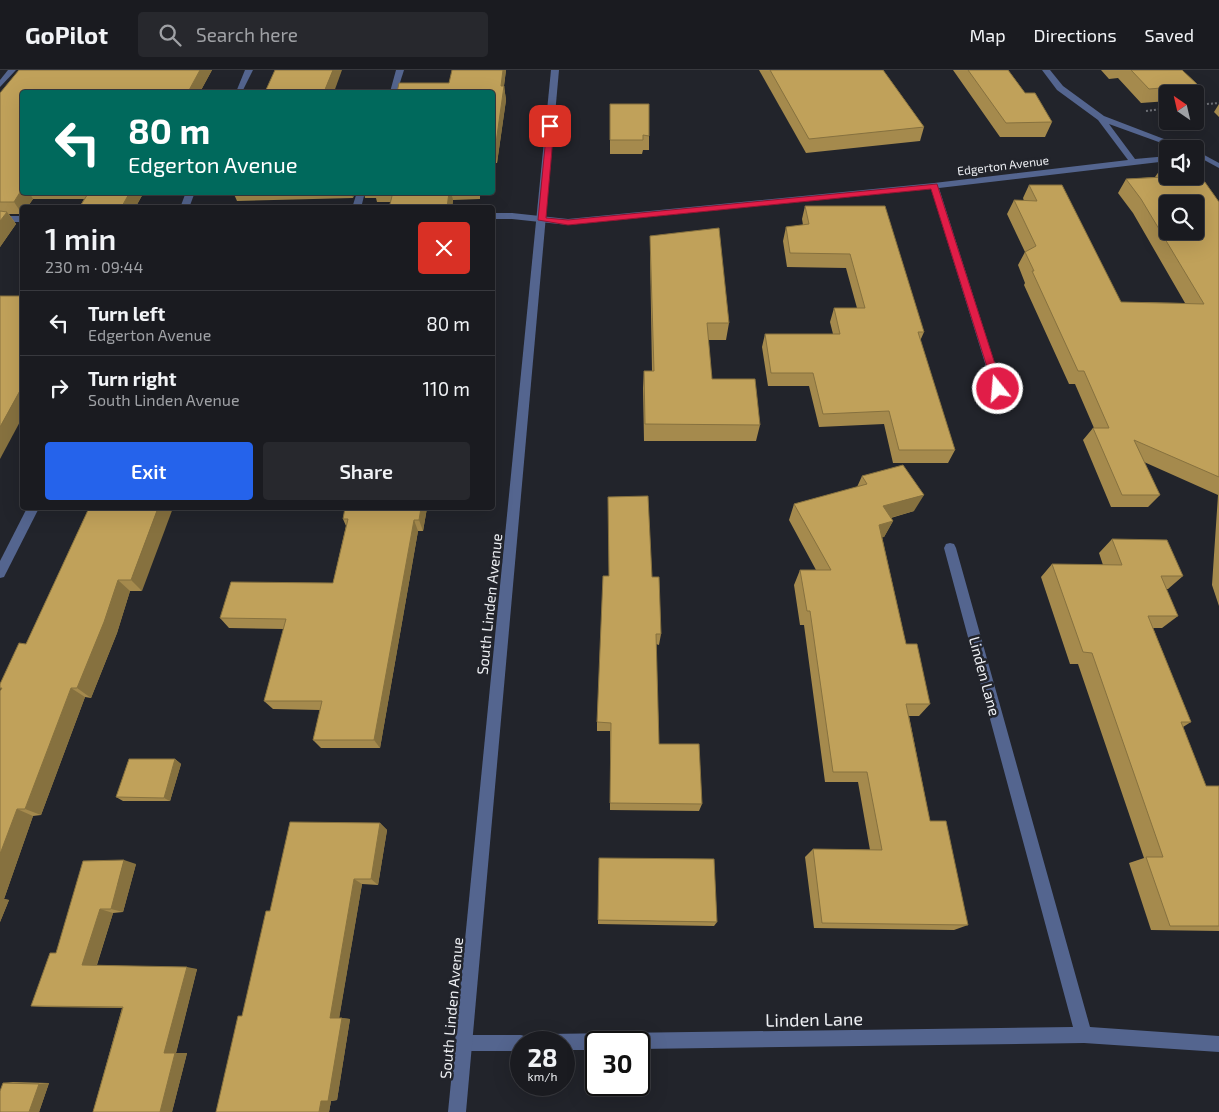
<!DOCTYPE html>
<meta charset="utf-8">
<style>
:root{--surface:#1a1b20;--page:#27282d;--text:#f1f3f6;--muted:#9fa1a5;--line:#38393e;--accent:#2563eb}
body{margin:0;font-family:"Exo 2",sans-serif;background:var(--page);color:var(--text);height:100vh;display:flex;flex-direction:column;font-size:19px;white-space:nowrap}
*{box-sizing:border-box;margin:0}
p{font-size:16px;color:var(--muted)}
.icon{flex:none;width:28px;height:28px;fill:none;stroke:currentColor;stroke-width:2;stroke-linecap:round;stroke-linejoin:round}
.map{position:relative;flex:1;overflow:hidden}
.side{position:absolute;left:20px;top:135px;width:475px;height:305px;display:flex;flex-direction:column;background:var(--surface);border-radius:5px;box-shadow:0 5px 20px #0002,0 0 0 1px var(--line)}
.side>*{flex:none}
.top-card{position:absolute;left:20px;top:20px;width:475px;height:105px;border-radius:5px;box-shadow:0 5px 20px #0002,0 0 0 1px var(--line);background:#00695c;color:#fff;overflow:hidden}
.needle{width:32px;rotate:326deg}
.buttons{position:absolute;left:1159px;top:15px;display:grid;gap:10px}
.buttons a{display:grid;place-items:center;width:45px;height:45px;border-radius:5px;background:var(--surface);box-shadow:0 5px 20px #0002,0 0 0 1px var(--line);font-size:25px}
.speed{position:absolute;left:510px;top:961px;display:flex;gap:10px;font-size:25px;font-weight:700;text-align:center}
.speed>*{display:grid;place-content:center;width:65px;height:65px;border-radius:50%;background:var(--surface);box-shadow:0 5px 20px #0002,0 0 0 1px var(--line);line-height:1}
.speed small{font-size:12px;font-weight:400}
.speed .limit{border:2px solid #111;border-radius:8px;background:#fff;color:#111}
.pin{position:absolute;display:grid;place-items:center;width:42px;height:42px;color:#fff;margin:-21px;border-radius:10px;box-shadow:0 2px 8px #0006}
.me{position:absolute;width:55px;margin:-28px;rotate:343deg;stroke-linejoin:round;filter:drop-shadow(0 0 4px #0008)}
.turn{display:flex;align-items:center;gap:18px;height:105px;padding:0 25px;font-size:22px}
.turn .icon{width:65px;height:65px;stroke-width:2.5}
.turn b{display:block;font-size:35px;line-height:42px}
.round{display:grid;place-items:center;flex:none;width:52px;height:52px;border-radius:5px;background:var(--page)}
.head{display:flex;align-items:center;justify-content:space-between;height:85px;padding:0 25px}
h1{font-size:30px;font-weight:600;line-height:38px}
.cta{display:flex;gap:10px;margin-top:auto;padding:10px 25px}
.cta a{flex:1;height:58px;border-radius:5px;background:var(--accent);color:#fff;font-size:20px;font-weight:600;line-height:58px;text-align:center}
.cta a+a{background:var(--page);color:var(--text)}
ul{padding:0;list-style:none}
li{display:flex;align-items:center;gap:15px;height:65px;padding:0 25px;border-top:1px solid var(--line)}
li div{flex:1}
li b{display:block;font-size:19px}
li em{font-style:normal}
header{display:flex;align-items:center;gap:30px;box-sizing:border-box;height:70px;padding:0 25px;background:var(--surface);border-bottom:1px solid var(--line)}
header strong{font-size:24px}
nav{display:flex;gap:28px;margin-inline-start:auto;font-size:18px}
.search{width:350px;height:45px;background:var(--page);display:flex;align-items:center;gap:12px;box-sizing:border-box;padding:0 18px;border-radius:5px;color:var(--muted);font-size:19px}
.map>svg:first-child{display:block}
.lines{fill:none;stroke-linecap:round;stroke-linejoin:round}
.path{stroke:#6f7177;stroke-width:2;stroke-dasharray:2 2;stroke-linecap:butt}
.service{fill:#54658f;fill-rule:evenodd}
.pedestrian{fill:#54658f;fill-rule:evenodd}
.minor{fill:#54658f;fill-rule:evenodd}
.tertiary{fill:#54658f;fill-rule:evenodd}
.wall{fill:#a58a4d}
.shaded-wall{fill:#86713f}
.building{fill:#c0a15a;stroke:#86713f;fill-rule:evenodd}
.route{fill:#e11d48;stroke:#92132f}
.labels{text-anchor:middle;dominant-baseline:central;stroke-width:5;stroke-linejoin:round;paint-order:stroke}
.far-street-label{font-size:12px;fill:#edeff3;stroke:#22242b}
.street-label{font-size:15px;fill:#edeff3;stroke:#22242b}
.near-street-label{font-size:18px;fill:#edeff3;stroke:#22242b}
</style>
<header>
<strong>GoPilot</strong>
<div class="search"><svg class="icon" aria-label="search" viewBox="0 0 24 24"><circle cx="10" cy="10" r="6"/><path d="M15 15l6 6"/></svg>Search here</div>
<nav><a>Map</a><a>Directions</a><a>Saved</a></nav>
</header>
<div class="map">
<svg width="1219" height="1042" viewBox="0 0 1219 1042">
<rect width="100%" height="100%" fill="#22242b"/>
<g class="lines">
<g class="path">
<polyline points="1195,35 1219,33"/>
<polyline points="1146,41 1168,38"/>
<polyline points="209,137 237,138"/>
</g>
<g class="service">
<polygon points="396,0 404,0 397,22 390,22"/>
<polygon points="357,122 365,122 361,138 352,138"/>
</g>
<polygon class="pedestrian" points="492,143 512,143 516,146 512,149 492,149"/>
<g class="minor">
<polygon points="8,0 16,0 0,17 0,10"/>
<polygon points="245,0 253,0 242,22 236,22"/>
<polygon points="1042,0 1050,0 1063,16 1104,46 1190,79 1178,79 1109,54 1135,89 1168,86 1168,91 939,118 1003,319 998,323 993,319 931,119 568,155 512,149 508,146 512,143 568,149 934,113 1128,90 1098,50 1057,20"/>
<polygon points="1195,80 1219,93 1219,98 1195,85"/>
<polygon points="186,122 195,122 189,138 180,138"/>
<rect x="0" y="146" width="22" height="6"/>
<polygon points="27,438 39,438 4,507 0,508 0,491"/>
<polygon points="950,473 954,474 956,478 1090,957 1219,966 1219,982 1084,973 639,979 639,972 596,972 596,980 564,980 564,972 538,972 540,966 546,964 1073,957 944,478 946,474"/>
<polygon points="464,965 521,965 527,967 529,972 521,972 521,981 464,981 458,979 456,973 458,967"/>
</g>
<polygon class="tertiary" points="551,0 559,0 466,1042 448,1042"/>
</g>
<g class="wall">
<polygon points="212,0 200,22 22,22 22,122 144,122 135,138 79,138 84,129 33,129 22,144 9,144 16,154 0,177 0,23"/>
<polygon points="506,0 504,16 506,30 497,93 492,93 492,22 449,13"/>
<polygon points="759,0 883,0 924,57 920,71 806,83"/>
<polygon points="953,0 1008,0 1025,23 1052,52 1045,67 1000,67"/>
<polygon points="1101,0 1182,0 1198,15 1192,24 1168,24 1168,31 1141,33 1118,8 1109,9"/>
<polygon points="610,34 649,66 649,80 643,80 642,84 610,84"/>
<polygon points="1219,34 1219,47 1214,42"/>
<polygon points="1160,100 1219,132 1219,536 1212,515 1218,425 1144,392 1160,425 1148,437 1111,437 1083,370 1093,358 1094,358 1075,314 1069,314 1024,215 1025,213 1018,195 1025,182 1007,144 1014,130 1024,131 1023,128 1029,115 1121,232 1185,233 1133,143 1118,123 1126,109 1155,107"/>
<polygon points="233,122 355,122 353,128 237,131"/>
<polygon points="364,122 480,122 480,129 453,130 452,138 389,138 391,132 377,132 376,128 365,128"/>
<polygon points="805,136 924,262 920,271 955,380 948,393 893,393 884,354 819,357 809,316 768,316 762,277 765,264 833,264 830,252 834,238 857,238 846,198 787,197 783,171 786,157 803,155 802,149"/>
<polygon points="650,166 729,253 726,270 708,270 712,309 760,355 756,371 644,371 643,318 644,301 652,301 650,183"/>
<polygon points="862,406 914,441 891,448 893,451 884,467 882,467 906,574 930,634 919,646 909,646 930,751 968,855 954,860 814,858 805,787 813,779 870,780 858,712 825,712 804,555 800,555 794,515 800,500 816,500 789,450 794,434 857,417"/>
<polygon points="89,438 142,521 130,521 117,563 91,628 85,627 41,745 33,746 4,829 9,830 0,852 0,621 1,619 0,618 0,614 26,574"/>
<polygon points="427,438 423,461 418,461 380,678 321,678 313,670 320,640 273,639 264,631 284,559 229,558 220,548 333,513 346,456 343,449"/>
<polygon points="1112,469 1183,506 1168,519 1166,519 1178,546 1162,558 1153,558 1191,652 1183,657 1206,716 1219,716 1219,861 1151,860 1129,793 1144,788 1078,594 1070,594 1041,507 1052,494 1103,495 1099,483"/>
<polygon points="652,507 661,564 659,575 656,574 659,674 702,734 699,741 610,740 610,661 597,661 597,652"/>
<polygon points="175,689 181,694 170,731 123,731 116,727"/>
<polygon points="380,753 387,760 378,815 362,814 339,948 350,949 337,1030 331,1031 329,1042 216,1042 242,946 270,841"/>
<polygon points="136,794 123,842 113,843 97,895 197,899 176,983 187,983 172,1042 93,1042 122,938 46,937 31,936 56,883"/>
<polygon points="598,850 717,852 714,856 598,854"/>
<polygon points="13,1012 49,1013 39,1042 0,1042 3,1013"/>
</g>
<g class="shaded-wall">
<polygon points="200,0 212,0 200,22 188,22"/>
<polygon points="333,0 342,0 334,22 324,22"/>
<polygon points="503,0 506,0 502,30 501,16"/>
<polygon points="504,16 506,30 497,93 495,80"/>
<polygon points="22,119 22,122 29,122 33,129 27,138 22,138 22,144 14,132"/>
<polygon points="130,122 144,122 135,138 121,138"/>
<polygon points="351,122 355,122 353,128"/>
<polygon points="449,122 451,122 453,130 452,138 447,138"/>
<polygon points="7,142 16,154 0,177 0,151"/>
<polygon points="22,317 22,348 0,389 0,357"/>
<polygon points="924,425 914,441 875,452 883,436"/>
<polygon points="158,438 173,438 142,521 131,510"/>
<polygon points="421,438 427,438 423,461 419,450"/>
<polygon points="414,450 418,461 380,678 374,670"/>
<polygon points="893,451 884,467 871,471 879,455"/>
<polygon points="118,510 130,521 117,563 91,628 77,618"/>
<polygon points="71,618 85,627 41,745 25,739"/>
<polygon points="175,689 181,694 170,731 164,728"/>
<polygon points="17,739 33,746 4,829 9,830 0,852 0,784"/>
<polygon points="380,753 387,760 378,815 371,809"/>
<polygon points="124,790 136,794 123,842 111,839"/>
<polygon points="354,809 362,814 339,949 330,948"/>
<polygon points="100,839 113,843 96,897 82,895"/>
<polygon points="187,897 197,899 176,983 164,983"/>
<polygon points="342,948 350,949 337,1030 331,1031 329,1042 319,1042 321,1031"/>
<polygon points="175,983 187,983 172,1042 160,1042"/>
<polygon points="49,1013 39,1042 29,1042 39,1014"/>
</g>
<g class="building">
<polygon points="19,0 200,0 188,22 22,22 22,119 14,132 0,132 0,23"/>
<polygon points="275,0 333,0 324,22 265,22"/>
<polygon points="452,0 503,0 501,16 504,16 495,80 492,80 492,22 397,22 399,13 449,13"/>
<polygon points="770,0 883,0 924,57 809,69"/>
<polygon points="968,0 1008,0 1025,23 1035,23 1052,52 1006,53"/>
<polygon points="1131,0 1182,0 1198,15 1149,19"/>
<polygon points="610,34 649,34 649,66 643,65 643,70 610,70"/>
<path d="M1195,98L1219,132V407L1134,370L1160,425H1122L1093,358H1109L1084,301H1078L1032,201H1034L1025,182L1036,176L1014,130L1037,131L1029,115H1062L1121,232L1204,234L1141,129L1126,109L1165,107L1160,100L1168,99V106H1195ZM1168,134H1195V161H1168Z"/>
<polygon points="89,122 130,122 121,138 79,138"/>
<polygon points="393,122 449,122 447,138 389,138"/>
<polygon points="805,136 885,136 924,262 918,262 955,380 899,380 889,341 823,344 813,303 771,303 765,264 840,264 834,238 865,238 850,184 790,183 786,157 809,154"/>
<polygon points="0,141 7,142 0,151"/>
<polygon points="719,158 729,253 707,253 712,309 755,309 760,355 645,354 644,301 654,301 650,166"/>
<polygon points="0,226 22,226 22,317 0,357"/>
<polygon points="903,395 924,425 883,436 893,451 879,455 906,574 917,574 930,634 906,634 930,751 946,751 968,855 822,853 813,779 882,780 867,702 833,702 810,541 807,541 800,500 831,500 794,434 867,414 862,406"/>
<polygon points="648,426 652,507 659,507 661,564 656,564 659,674 699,674 702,734 610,733 611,653 597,652 603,506 609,506 608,427"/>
<polygon points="89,438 158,438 131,510 118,510 104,552 77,618 71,618 25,739 17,739 0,784 0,621 2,618 0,618 0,614 19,573 26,574"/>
<polygon points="345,438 421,438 419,450 414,450 374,670 313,670 322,631 264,631 286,549 220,548 231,512 333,513 348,449 343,449"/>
<polygon points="1112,469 1167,470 1183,506 1161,506 1178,546 1148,546 1191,652 1181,652 1206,716 1219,716 1219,856 1170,856 1146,787 1163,787 1092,583 1083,582 1052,494 1122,495"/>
<polygon points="129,689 175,689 164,728 116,727"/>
<polygon points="290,752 380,753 371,809 354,809 330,948 342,948 328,1031 321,1031 319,1042 216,1042 238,946 242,946 266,841 270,841"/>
<polygon points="599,788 714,789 717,852 598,850"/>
<polygon points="124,790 111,839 100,839 82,895 187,897 164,983 175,983 160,1042 93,1042 123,937 31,936 50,883 56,883 83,791"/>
<polygon points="3,1013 39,1014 29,1042 0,1042 0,1021"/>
</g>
<polygon class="route" points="550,54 554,56 546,148 568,150 937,114 1003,319 1002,321 995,321 994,319 931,119 568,155 538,150 547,56"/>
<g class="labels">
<g class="far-street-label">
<text transform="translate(1003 95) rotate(-7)">Edgerton Avenue</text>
</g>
<g class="street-label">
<text transform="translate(489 534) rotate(-84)">South Linden Avenue</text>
<text transform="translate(985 606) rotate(75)">Linden Lane</text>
<text transform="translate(451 938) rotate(-85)">South Linden Avenue</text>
</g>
<g class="near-street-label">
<text transform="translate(814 949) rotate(-1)">Linden Lane</text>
</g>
</g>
</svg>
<div class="buttons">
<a><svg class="needle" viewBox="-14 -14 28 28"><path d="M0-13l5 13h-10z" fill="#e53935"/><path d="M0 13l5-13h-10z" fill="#9fa1a5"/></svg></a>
<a><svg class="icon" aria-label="sound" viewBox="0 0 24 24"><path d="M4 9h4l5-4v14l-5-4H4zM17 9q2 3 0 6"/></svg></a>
<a><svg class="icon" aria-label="search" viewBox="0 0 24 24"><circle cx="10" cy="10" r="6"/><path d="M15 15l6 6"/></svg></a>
</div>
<div class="speed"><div>28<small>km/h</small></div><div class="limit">30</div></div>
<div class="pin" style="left:550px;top:56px;background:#d93025"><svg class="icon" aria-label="arrive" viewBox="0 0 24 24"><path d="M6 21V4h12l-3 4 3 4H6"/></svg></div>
<svg class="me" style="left:998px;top:319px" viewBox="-20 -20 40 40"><circle r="17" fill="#e11d48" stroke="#fff" stroke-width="3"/><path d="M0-11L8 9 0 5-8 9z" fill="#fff"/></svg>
<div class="top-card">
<div class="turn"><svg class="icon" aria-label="left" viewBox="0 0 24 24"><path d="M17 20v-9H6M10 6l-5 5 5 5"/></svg><div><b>80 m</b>Edgerton Avenue</div></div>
</div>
<section class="side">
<div class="head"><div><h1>1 min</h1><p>230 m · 09:44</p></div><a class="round" style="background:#d93025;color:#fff"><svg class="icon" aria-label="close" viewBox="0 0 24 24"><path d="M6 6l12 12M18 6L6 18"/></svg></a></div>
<ul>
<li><svg class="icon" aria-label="left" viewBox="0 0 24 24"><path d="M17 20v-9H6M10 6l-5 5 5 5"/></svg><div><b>Turn left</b><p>Edgerton Avenue</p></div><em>80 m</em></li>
<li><svg class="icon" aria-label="right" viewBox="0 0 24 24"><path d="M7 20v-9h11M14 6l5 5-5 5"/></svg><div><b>Turn right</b><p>South Linden Avenue</p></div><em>110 m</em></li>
</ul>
<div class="cta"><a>Exit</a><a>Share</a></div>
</section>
</div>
